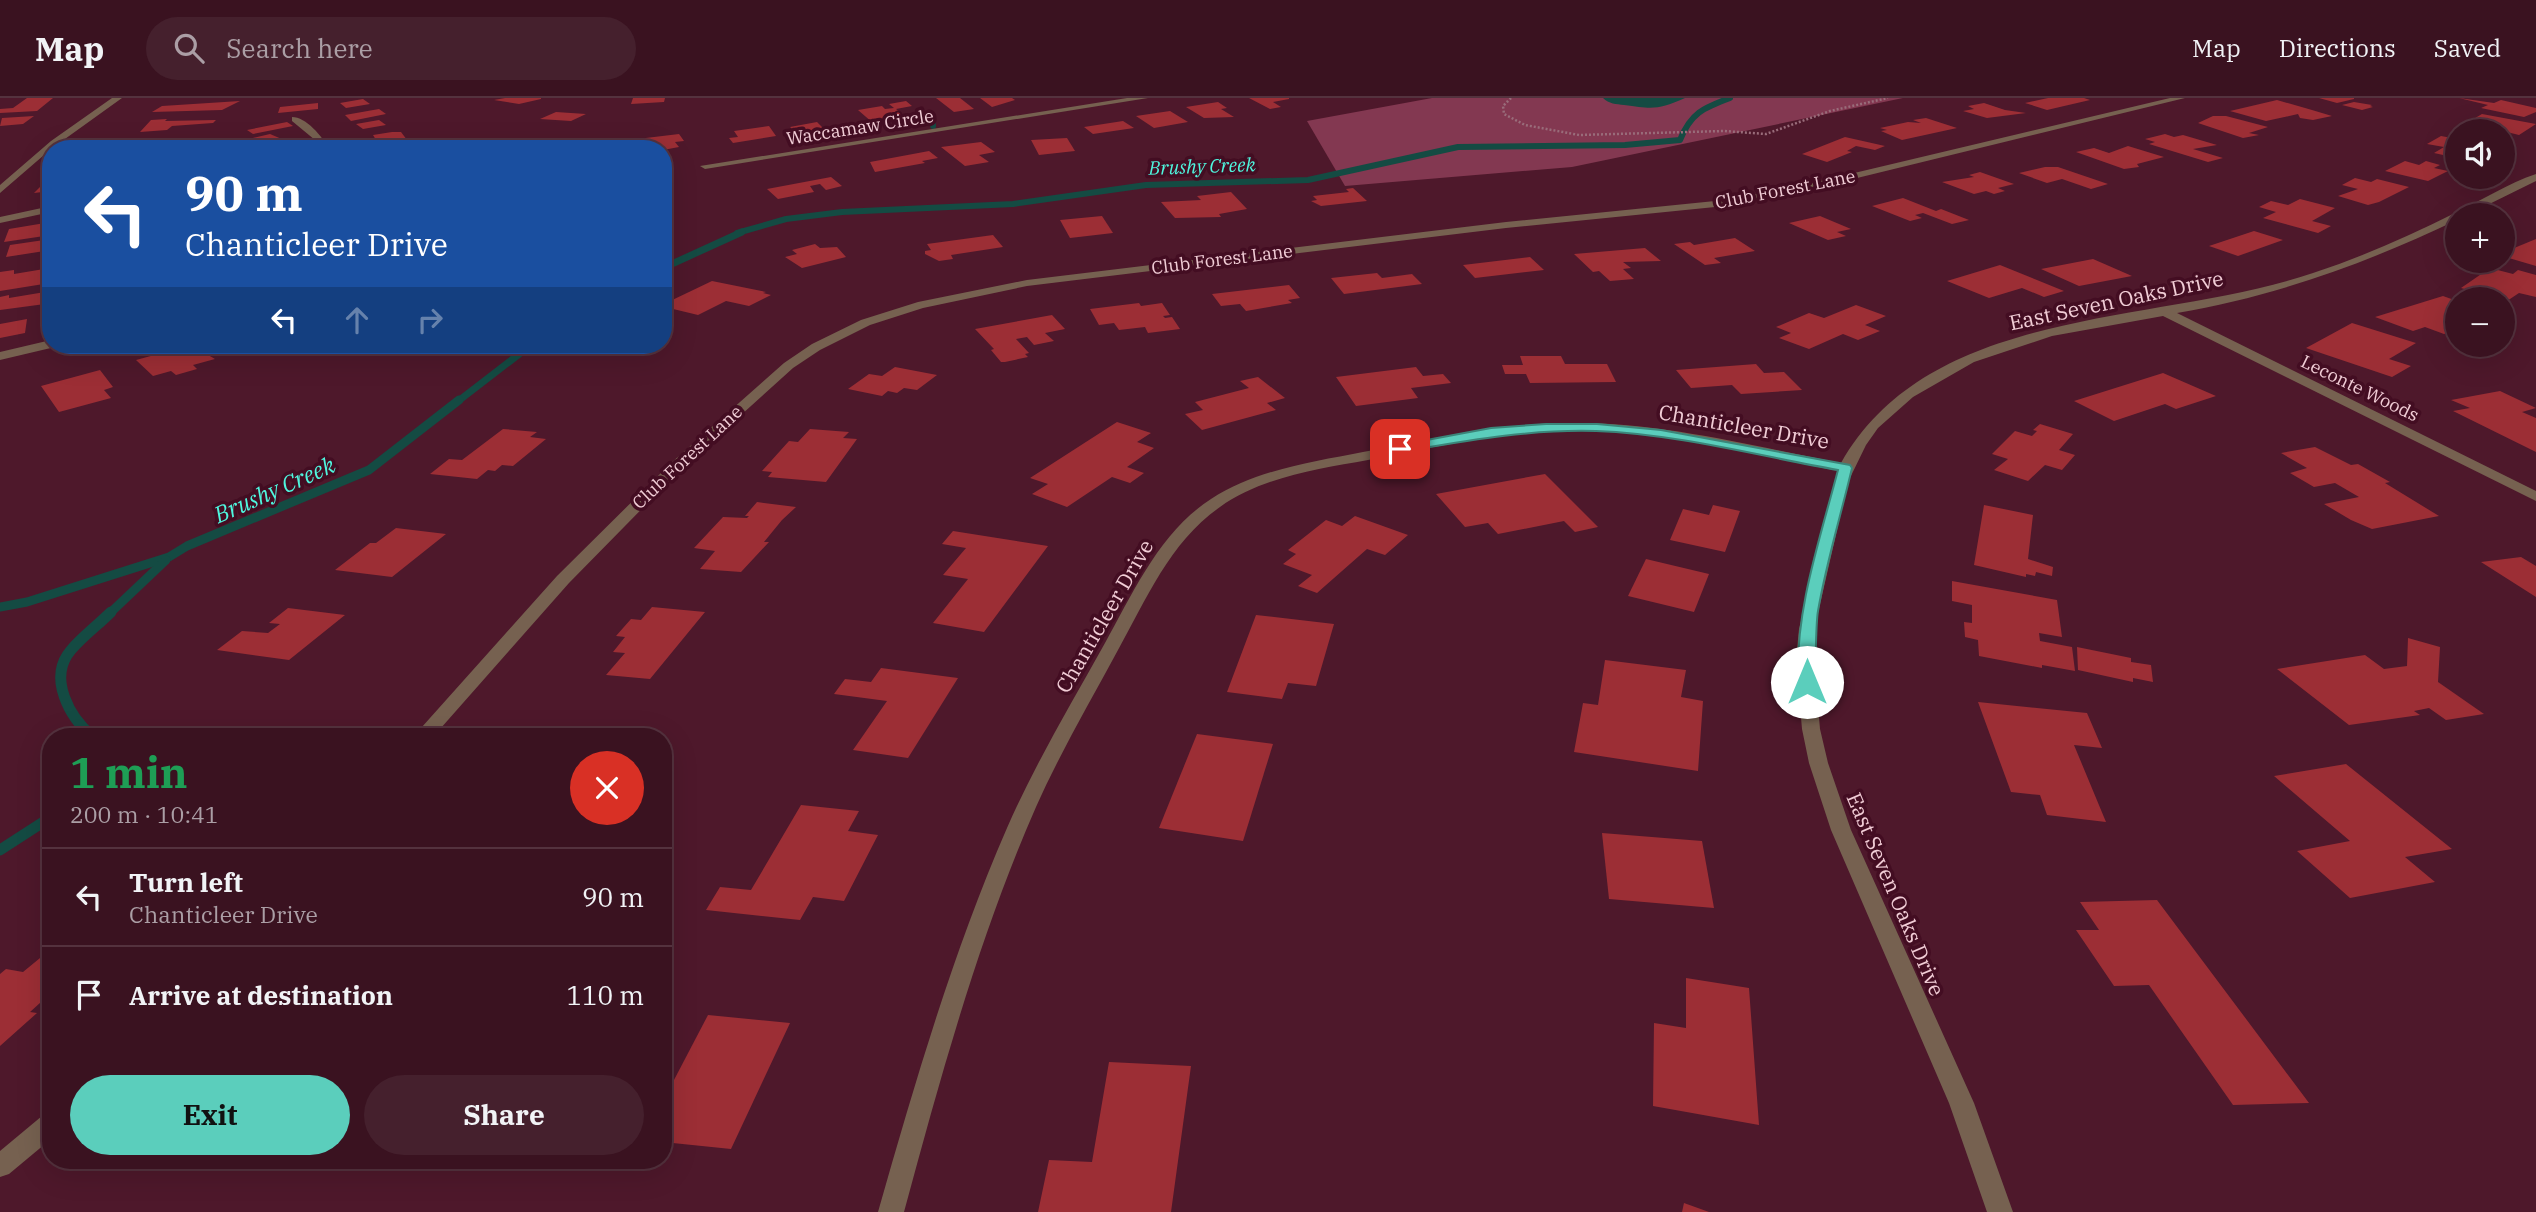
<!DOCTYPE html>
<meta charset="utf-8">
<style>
:root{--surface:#3a1220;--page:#45202d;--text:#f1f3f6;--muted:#ab9ea5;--line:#54323e;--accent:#5bcebc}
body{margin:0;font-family:"IBM Plex Serif",serif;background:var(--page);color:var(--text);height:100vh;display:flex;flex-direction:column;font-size:26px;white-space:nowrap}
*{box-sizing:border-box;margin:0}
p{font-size:23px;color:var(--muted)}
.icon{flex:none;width:38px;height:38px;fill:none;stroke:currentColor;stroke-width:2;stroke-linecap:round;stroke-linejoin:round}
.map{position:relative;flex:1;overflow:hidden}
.side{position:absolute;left:42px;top:630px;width:630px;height:441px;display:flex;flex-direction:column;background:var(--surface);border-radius:28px;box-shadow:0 7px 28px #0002,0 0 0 2px var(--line)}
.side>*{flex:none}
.top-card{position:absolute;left:42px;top:42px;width:630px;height:214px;border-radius:28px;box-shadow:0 7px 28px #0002,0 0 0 2px var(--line);background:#1a4fa0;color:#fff;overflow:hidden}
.fabs{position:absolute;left:2445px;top:21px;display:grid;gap:14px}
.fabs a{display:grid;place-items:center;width:70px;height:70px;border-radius:50%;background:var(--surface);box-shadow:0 7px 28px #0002,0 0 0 2px var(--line);font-size:35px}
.pin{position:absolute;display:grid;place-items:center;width:60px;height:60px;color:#fff;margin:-30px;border-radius:14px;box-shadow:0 4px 10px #0006}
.me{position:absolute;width:77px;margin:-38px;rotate:0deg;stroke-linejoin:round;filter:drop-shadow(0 0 5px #0008)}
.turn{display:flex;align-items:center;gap:24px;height:147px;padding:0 28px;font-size:32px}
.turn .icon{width:91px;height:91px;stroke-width:2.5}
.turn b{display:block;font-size:49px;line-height:60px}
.lanes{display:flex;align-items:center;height:66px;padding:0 28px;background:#0003;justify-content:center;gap:35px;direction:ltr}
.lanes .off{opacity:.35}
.round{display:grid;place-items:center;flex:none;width:74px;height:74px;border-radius:37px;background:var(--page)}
.overview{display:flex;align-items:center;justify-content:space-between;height:119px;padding:0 28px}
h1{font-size:42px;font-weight:700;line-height:52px;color:#1e9e55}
.primary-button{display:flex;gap:14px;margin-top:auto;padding:14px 28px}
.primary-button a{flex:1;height:80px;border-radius:42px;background:var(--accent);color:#111;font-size:28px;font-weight:700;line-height:80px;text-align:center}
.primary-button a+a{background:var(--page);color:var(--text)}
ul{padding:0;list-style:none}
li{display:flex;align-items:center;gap:21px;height:98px;padding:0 28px;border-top:2px solid var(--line)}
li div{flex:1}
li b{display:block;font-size:26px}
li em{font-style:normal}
header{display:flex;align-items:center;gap:42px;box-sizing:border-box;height:98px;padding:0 35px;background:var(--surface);border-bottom:2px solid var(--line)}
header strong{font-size:33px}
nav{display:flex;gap:38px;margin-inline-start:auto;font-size:24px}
.search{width:490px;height:63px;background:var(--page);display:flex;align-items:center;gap:18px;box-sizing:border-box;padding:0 24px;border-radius:38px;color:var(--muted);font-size:26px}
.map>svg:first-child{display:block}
.green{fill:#833851}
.water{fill:#144b43}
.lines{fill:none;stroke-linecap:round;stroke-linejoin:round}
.stream-far3{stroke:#144b43;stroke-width:6}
.stream-far2{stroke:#144b43;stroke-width:7}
.stream-far1{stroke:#144b43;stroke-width:9}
.stream{stroke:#144b43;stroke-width:11}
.building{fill:#9c2e35}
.path{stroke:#996c7a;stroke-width:2.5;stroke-dasharray:2 2;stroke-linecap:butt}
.minor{fill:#766150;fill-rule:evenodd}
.route{fill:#5bcebc;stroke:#3b867a;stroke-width:2}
.labels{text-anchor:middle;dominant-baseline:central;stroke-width:7;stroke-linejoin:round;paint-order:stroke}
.far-street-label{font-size:18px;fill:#f1cdd6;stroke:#430d22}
.far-water-label{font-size:19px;font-style:italic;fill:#4ff6de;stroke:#430d22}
.street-label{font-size:21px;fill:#f1cdd6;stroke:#430d22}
.water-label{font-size:23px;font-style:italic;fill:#4ff6de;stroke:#430d22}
</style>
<header>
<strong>Map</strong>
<div class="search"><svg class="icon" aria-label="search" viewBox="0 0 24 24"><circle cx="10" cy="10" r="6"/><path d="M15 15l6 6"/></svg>Search here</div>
<nav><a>Map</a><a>Directions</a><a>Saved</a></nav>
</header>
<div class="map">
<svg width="2536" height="1114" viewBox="0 0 2536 1114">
<rect width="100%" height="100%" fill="#4e182b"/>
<polygon class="green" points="1432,0 1903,0 1572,69 1345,88 1307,23"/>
<path class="water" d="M1603,0H1685C1658,12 1653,11 1624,7C1616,6 1609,6 1603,0Z"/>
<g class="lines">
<g class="stream-far3">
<polyline points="928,16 932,20 933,28"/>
<path d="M737,135L786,121L842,114L1013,106L1146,87L1308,82L1458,49L1625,47L1680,42C1691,15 1703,10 1730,0"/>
</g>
<g class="stream-far2">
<polyline points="663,170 742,134"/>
<polyline points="457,304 531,247"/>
</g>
<g class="stream-far1">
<polyline points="0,509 27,504 169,459 187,448 369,372 459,302"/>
<polyline points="109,516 166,462"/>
</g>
<g class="stream">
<path d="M93,639C70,620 47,580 71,552C83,538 98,527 111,514"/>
<polyline points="0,752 51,719"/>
</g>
</g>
<g class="building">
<polygon points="27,0 53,0 37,13 0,15 0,11 13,10"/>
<polygon points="505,0 541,0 541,1 519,6 494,2"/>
<polygon points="633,0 665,0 664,4 631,6"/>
<polygon points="936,0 960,0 974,11 954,14"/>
<polygon points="980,0 1012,0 1015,2 992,9"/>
<polygon points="1249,0 1289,0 1289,1 1273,4 1281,9 1270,11"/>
<polygon points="2048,0 2084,0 2090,2 2047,12 2025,5"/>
<polygon points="2319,0 2354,0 2354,1 2337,5"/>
<polygon points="2459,0 2494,5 2501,2 2536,10 2536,14 2524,19 2481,10 2488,7"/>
<polygon points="363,1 370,6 346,10 340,5"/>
<polygon points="2277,2 2312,12 2332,18 2313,22 2300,20 2298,16 2266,23 2230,13"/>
<polygon points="240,3 222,12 152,14 162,8"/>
<polygon points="906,3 912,8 896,11 905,18 890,22 873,25 858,12 882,8 885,11 894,10 889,6"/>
<polygon points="1218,4 1227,10 1221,11 1234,19 1204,20 1186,9"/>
<polygon points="2354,4 2372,7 2370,8 2373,9 2362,12 2342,7"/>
<polygon points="318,5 318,11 278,15 280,9"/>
<polygon points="1984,5 2005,12 2026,15 1987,20 1963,13 1974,11 1968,8"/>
<polygon points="379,11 386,16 351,23 345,17"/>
<polygon points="1170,13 1188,24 1154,30 1136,18"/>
<polygon points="556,14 586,16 571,23 540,21"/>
<polygon points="2482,16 2536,26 2519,37 2507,34 2502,38 2502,33 2476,33 2482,29 2465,26"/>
<polygon points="34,18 23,26 0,28 2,20"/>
<polygon points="2213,18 2226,18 2268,29 2249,35 2259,37 2243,40 2198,25"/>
<polygon points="1926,20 1957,30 1902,42 1881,33 1887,32 1880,30 1908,24 1921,25 1913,22"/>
<polygon points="167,21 165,23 216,22 213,25 172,28 167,32 140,34 151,22"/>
<polygon points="379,22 386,27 363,31 356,26"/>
<polygon points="1123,23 1134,30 1093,36 1084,29"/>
<polygon points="287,24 293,28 253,36 247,32"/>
<polygon points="817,24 824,31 832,30 836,33 800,38 790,29"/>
<polygon points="769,28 776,38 733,45 729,40 738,39 734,33"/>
<polygon points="392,34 401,34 407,42 374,47 371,42 376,42 373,37"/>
<polygon points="270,36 284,42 249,50 240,43"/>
<polygon points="679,36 684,43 675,44 679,49 663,52 635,51 629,42"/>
<polygon points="2165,36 2174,39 2183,37 2217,47 2193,51 2223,60 2208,64 2149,46 2155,44 2145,41"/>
<polygon points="2441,38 2457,41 2457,60 2434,55 2444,49 2427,46"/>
<polygon points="1845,39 1885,48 1875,52 1856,48 1847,53 1852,54 1827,64 1802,56"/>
<polygon points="431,40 436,44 428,46 431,48 386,51"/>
<polygon points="607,40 617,44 597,49 587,45"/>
<polygon points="1067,40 1075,53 1039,57 1031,42"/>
<polygon points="129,44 125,47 135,47 131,51 97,51 102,46"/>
<polygon points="981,44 995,54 979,57 989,64 965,68 941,49"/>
<polygon points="2128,48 2164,59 2137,66 2139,69 2124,71 2076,54 2094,50 2109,55"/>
<polygon points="929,53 938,60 922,63 925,65 875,74 870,64"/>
<polygon points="2405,63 2419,67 2426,63 2440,67 2434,70 2448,73 2428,83 2385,73"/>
<polygon points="2045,69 2058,69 2108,86 2091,91 2062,81 2047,85 2019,75"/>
<polygon points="1980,74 2014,86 1998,90 2005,93 1994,96 1986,93 1974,96 1942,84 1974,79 1969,77"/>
<polygon points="51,78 51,93 34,95"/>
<polygon points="831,79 842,88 826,92 820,86 810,88 814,94 778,101 767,91"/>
<polygon points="2355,80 2371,84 2377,81 2409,89 2379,104 2368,107 2338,98 2358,91 2342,87"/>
<polygon points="1353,90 1367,103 1321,108 1311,103 1317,102 1313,98 1349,94 1346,91"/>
<polygon points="1231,94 1247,111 1219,116 1221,119 1175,120 1161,104 1201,102 1197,98"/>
<polygon points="1903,100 1936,113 1941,111 1969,122 1952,126 1923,115 1915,117 1922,120 1910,123 1872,108"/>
<polygon points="2300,101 2335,110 2312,123 2331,128 2318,135 2263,120 2276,114 2259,109 2271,103 2288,107"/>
<polygon points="1102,118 1113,135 1070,140 1060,122"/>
<polygon points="1820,118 1851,131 1837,134 1846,138 1828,142 1789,125"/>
<polygon points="51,124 51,137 4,144 9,131"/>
<polygon points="2254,133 2283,142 2238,158 2209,148"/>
<polygon points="993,137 1003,149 951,157 953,161 939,163 925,156 925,153 931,152 927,146"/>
<polygon points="1735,140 1755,153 1714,160 1721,165 1705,167 1674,146 1690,144 1694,147"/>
<polygon points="51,141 51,152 6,159 10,147"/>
<polygon points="2536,141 2536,168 2502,158 2502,155"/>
<polygon points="815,146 820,150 837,149 846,159 802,170 785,159 797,156 792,152"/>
<polygon points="1645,150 1661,163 1623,164 1631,170 1623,171 1634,181 1610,183 1599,173 1593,174 1574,156"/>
<polygon points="1530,159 1544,172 1475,180 1463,167"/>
<polygon points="2093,161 2132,178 2079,188 2041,171"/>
<polygon points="2000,167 2064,193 2044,199 2022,190 1989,200 1947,183"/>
<polygon points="50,170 50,185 0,193 0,174 14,172 14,176"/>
<polygon points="2490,170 2513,176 2518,172 2536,177 2536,199 2519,195 2507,203 2461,190"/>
<polygon points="1377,175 1382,180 1412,176 1422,186 1344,196 1331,180"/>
<polygon points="712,183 766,194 763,195 771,197 749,208 726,203 698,217 669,210 674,207 666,205"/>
<polygon points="1289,187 1300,200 1288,202 1292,205 1246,213 1240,206 1221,208 1212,196"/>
<polygon points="51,193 51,201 46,202 45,206 0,212 0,199 9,197 9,200"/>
<polygon points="2443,198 2457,203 2457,232 2444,236 2425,229 2413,233 2375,219"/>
<polygon points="1139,205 1141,208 1162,205 1170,217 1163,218 1165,220 1172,219 1180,231 1148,235 1145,229 1119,232 1114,225 1099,227 1090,211"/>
<polygon points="1856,207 1886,218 1865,227 1880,233 1858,242 1843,236 1809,251 1779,240 1791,235 1776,229 1809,215 1824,220"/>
<polygon points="1052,217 1065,231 1045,235 1054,243 1034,247 1027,239 1016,241 1029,255 1025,256 1028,259 1005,264 1001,264 991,252 994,251 975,231"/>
<polygon points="27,221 25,235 0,240 0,226"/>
<polygon points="2352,225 2416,245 2389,261 2411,268 2392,279 2306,250"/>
<polygon points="191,247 215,261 193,267 197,271 176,277 171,273 153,278 136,262"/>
<polygon points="1520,258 1561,258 1565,266 1607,266 1616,284 1530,285 1526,276 1505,276 1502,267 1523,267"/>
<polygon points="1756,266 1764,275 1784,274 1802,292 1741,296 1732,287 1691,290 1676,272"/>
<polygon points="895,269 937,277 917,292 904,290 897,295 888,293 882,298 848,291 869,276 882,278"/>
<polygon points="1416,269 1423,278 1443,276 1451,285 1411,290 1418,300 1356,308 1336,279"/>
<polygon points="100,272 113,289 104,292 111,300 59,314 41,288"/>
<polygon points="2163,275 2216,298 2176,311 2165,306 2114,323 2074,303"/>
<polygon points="1258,279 1285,300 1267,305 1276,312 1202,332 1185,316 1203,312 1195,304 1249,290 1240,283"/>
<polygon points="2500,293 2536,310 2522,314 2536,320 2536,354 2453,313 2470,310 2451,302"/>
<polygon points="1117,324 1151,335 1137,344 1154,350 1127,369 1144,375 1130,385 1112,379 1067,409 1032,396 1048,386 1030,380"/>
<polygon points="2040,326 2073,336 2059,352 2075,357 2062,372 2045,367 2028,383 1994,372 2008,361 1992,356 2015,333 2032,338 2037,333 2033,332"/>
<polygon points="503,331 537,334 530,339 546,341 513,368 502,367 495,373 488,372 477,381 430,376 449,361 462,362"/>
<polygon points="810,331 849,334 843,340 857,341 826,384 768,379 772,374 762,373 789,343 798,344"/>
<polygon points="2315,349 2351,367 2358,366 2390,384 2385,385 2439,418 2372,431 2351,422 2324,406 2359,399 2335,385 2314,389 2290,375 2307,370 2281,355"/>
<polygon points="1545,376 1598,429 1575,434 1564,423 1498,436 1488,425 1465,429 1436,396"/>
<polygon points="757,404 796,409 782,422 764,444 769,444 741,474 700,471 715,453 694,450 723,419 747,420 749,418 745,418"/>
<polygon points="1713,407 1740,413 1725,454 1670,442 1683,411 1709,417"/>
<polygon points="1984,407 2033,417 2028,461 2053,469 2052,478 2036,474 2035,478 2026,476 2026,479 1974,467"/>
<polygon points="1355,418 1408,437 1385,457 1367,451 1317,495 1298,488 1312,477 1283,466 1296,456 1288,452 1326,422 1342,428"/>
<polygon points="396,430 446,436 392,479 335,472 370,445 376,445"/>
<polygon points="953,433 1048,448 984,534 933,525 968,481 943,477 966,450 942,446"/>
<polygon points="2521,459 2536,468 2536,499 2481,464"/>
<polygon points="1646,461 1709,476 1694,514 1628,498"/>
<polygon points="1952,483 2057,502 2062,539 2039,535 2040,543 2072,549 2075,573 2042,567 2042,570 1979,558 1978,542 1965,539 1964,524 1972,525 1972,507 1952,503"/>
<polygon points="652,509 705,514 650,581 606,577 625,555 613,554 625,539 616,538 631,521 641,522"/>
<polygon points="288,510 345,517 289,562 217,552 242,533 268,535 280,526 269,525"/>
<polygon points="1256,517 1334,526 1316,588 1288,585 1282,601 1227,594"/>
<polygon points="2408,540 2440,549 2438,584 2484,616 2446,622 2429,610 2414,613 2420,617 2349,627 2277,571 2365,557 2384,571 2407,568"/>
<polygon points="2077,549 2131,560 2131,564 2151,567 2153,584 2133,580 2133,584 2078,572"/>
<polygon points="1605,562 1686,572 1681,599 1703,603 1698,673 1574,654 1583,605 1598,607"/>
<polygon points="881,570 958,580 908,660 853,652 887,603 834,596 845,581 871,584"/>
<polygon points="1978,604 2087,615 2102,650 2074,647 2106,724 2047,717 2040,697 2011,694"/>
<polygon points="1197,636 1273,646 1243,743 1159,730"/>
<polygon points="2346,666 2452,751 2405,759 2435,784 2350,800 2297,753 2350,743 2274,678"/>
<polygon points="801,707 859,713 848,733 878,737 844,803 813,799 800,822 706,812 720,789 751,792"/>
<polygon points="1602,735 1702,743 1714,810 1609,801"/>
<polygon points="2157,802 2309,1005 2233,1007 2149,887 2114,888 2076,832 2099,832 2080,804"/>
<polygon points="51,851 51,895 30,914 37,915 0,948 0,876 6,871 23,874"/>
<polygon points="1686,880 1749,890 1759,1027 1653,1008 1654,925 1686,930"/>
<polygon points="708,917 790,925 731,1051 663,1044 663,1003"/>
<polygon points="1109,964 1191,968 1171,1114 1038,1114 1049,1062 1092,1064"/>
<polygon points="1684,1105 1709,1114 1682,1114"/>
</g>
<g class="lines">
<polyline class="path" points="1511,0 1503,8 1504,16 1525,27 1579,37 1724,33 1766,36 1830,13 1888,0"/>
<g class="minor">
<polygon points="112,0 122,0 51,51 0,95 0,87 51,43"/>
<polygon points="1127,0 1148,0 705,71 700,68"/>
<polygon points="2170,0 2185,0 1808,92 1725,108 1506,130 1027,188 923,210 870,227 820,252 793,270 680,372 569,485 433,639 413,639 557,478 670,366 784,265 812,246 861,222 918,204 1027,182 1506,124 1725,102 1808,86"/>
<path d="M292,19C306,19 322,38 329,51H319L315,42L292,23Z"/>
<path d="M2536,76V83L2467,117H2457V122C2367,165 2276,198 2177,215L2536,393V403L2163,218L2052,238L1974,264L1913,299L1878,330L1866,347L1848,384L1818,515L1814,562L1820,631L1828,665L1851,732L1974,1005L2013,1114H1987L1949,1005L1831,732L1809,665L1802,631L1796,562L1799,531L1838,373C1757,357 1675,335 1593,333C1516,331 1442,347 1368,362C1318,371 1262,379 1220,409C1170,444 1147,500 1118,552C1090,604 1060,655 1036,709C979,839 941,977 904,1114H878C915,984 953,854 1007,730C1035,666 1071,606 1105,545C1134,493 1160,434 1211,401C1255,372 1312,364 1363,354C1431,341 1500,325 1570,325C1662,324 1752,348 1841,365C1932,205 2159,228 2313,175C2362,159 2409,138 2455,115C2481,103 2508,85 2536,76Z"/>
<polygon points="51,108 51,114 0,125 0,119"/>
<polygon points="51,242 51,247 57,247 55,249 0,262 0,254"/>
<polygon points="51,1015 51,1041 9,1076 0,1079 0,1053 42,1018"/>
</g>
</g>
<path class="route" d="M1546,326H1597L1661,332L1850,367L1852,370C1841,417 1826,465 1818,513C1815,529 1817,578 1812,588L1807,589L1798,584C1795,512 1820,441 1838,372C1759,358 1677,336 1596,333C1529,331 1465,343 1400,354L1393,351L1400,347L1491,330Z"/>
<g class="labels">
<g class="far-street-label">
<text transform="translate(860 29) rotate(-9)">Waccamaw Circle</text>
<text transform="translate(1785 91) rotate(-11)">Club Forest Lane</text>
<text transform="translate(1222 161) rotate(-7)">Club Forest Lane</text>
<text transform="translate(2360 290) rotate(26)">Leconte Woods</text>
<text transform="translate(687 359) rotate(-43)">Club Forest Lane</text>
</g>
<g class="far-water-label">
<text transform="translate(1202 68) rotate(-2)">Brushy Creek</text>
</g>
<g class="street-label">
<text transform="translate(2116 202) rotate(-12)">East Seven Oaks Drive</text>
<text transform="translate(1744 328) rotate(10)">Chanticleer Drive</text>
<text transform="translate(1104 518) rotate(-60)">Chanticleer Drive</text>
<text transform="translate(1896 796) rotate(67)">East Seven Oaks Drive</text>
</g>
<g class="water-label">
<text transform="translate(274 391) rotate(-24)">Brushy Creek</text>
</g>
</g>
</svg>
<div class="fabs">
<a><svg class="icon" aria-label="sound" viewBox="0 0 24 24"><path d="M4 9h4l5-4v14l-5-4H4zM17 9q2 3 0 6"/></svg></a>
<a>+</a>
<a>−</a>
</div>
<div class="pin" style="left:1400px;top:351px;background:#d93025"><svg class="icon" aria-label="arrive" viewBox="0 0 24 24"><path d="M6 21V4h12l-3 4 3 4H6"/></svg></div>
<svg class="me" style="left:1807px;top:584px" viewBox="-20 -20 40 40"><circle r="19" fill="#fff"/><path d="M0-13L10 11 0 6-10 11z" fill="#5bcebc"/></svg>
<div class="top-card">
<div class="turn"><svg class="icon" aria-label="left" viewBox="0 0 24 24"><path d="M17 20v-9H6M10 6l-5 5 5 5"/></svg><div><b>90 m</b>Chanticleer Drive</div></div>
<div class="lanes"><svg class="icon" aria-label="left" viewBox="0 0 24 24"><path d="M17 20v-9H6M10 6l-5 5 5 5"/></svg><svg class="icon off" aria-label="ahead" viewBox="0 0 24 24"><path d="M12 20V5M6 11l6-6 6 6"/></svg><svg class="icon off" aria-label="right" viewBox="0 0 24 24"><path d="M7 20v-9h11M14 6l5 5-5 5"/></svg></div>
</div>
<section class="side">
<div class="overview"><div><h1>1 min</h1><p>200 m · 10:41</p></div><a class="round" style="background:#d93025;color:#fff"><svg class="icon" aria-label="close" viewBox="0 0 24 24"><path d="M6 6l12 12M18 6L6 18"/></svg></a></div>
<ul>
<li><svg class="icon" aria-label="left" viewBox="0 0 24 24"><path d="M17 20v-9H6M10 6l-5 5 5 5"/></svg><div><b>Turn left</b><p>Chanticleer Drive</p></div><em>90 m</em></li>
<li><svg class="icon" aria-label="arrive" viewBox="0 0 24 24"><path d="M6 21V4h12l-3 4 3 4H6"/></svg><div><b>Arrive at destination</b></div><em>110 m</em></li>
</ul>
<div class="primary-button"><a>Exit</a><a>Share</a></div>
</section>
</div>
